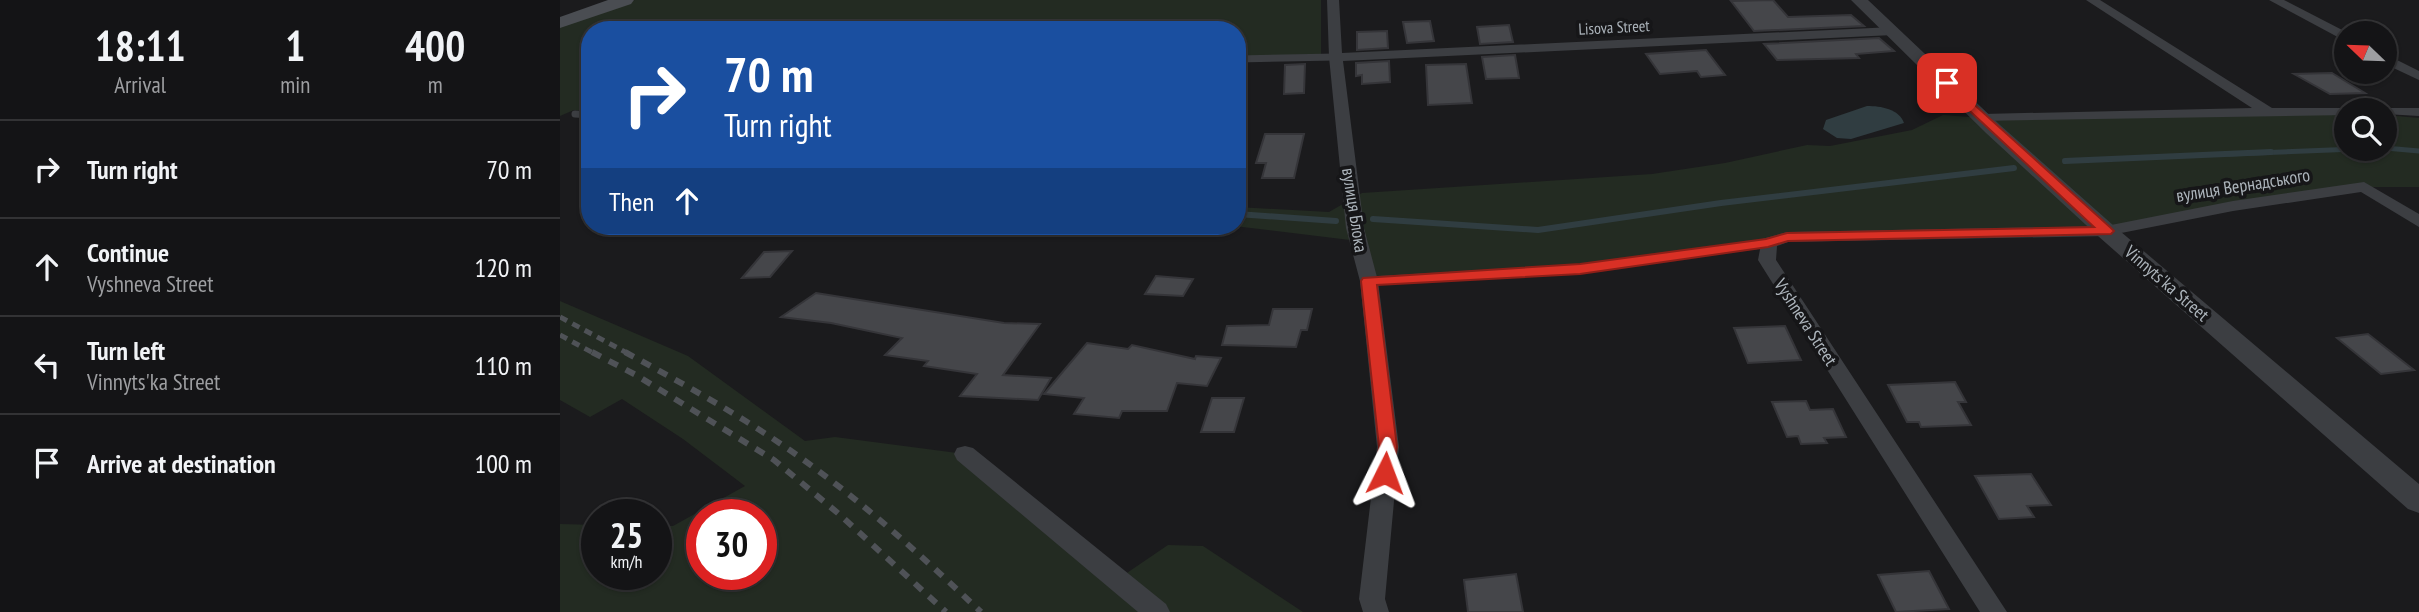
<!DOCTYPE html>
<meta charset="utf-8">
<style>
:root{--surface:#141416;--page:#1d1d1f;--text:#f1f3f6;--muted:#9d9ea1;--line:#333335}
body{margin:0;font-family:"PT Sans Narrow",sans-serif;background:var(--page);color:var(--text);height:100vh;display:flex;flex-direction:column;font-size:26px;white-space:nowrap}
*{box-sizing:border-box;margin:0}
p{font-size:23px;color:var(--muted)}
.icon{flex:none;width:38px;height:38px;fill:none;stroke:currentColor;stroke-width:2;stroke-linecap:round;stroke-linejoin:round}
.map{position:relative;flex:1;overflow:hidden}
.details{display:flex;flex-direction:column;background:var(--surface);width:560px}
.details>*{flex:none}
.guide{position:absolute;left:21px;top:21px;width:665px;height:214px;border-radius:28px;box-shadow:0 2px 5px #0004,0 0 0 2px var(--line);background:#1a4fa0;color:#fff;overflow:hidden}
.needle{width:46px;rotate:293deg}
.tools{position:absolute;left:1774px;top:21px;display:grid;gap:14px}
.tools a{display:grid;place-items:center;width:63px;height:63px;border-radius:50%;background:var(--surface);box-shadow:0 2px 5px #0004,0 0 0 2px var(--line);font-size:35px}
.speed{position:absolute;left:21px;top:499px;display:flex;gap:14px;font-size:35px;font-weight:700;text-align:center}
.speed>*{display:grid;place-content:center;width:91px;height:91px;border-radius:50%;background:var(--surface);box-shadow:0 2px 5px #0004,0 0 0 2px var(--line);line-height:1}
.speed small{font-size:18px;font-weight:400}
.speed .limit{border:10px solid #d22;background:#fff;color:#111}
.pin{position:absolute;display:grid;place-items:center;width:60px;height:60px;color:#fff;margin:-30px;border-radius:14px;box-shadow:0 4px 10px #0006}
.me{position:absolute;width:77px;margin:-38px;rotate:3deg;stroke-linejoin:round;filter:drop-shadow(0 0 5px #0008)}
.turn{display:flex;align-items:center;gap:24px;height:147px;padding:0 28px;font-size:32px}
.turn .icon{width:91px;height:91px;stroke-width:2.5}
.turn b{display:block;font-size:49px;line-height:60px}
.then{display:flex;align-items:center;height:66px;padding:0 28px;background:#0003;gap:14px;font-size:26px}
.eta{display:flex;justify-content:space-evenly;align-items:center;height:119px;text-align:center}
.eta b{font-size:42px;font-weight:700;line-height:49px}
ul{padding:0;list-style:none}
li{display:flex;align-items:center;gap:21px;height:98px;padding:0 28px;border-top:2px solid var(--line)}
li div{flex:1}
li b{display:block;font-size:26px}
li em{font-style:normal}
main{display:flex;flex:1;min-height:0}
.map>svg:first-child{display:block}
.green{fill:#232b22;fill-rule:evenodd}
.water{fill:#303d41}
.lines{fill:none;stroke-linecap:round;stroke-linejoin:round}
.stream-far1{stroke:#303d41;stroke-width:5}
.stream{stroke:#303d41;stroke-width:6}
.building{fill:#45464a;stroke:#353539;stroke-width:2}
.service-far1{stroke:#3c3e42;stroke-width:7}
.service{stroke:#3c3e42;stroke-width:9}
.minor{fill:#3c3e42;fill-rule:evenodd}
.tertiary{fill:#3c3e42;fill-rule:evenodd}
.secondary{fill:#4a4d52;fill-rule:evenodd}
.rail-far1{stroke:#4f5257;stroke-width:5;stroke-dasharray:8 6;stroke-linecap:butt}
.rail{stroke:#4f5257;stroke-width:6;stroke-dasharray:10 9;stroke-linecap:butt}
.route{fill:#d93025;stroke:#8d1f18;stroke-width:2}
.labels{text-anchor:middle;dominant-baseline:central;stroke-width:7;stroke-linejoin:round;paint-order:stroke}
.far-street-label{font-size:16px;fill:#adb5bc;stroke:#161618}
.street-label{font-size:18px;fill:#adb5bc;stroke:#161618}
</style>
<main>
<section class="details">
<div class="eta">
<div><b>18:11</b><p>Arrival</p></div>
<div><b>1</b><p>min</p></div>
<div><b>400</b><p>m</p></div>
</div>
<ul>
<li><svg class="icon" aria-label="right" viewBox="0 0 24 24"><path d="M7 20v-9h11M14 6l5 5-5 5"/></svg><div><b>Turn right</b></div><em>70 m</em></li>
<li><svg class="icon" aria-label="ahead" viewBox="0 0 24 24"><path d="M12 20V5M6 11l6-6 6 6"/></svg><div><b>Continue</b><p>Vyshneva Street</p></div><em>120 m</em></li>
<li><svg class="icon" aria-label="left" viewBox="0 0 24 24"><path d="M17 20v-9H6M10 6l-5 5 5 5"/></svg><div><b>Turn left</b><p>Vinnyts'ka Street</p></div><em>110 m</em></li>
<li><svg class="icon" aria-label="arrive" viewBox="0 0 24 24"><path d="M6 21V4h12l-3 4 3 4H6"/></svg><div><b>Arrive at destination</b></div><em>100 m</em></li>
</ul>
</section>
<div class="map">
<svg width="1859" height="612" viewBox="0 0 1859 612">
<rect width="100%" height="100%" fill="#1b1b1d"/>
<g class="green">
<polygon points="75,0 761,0 761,54 677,57 677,30 30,30 30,111 14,110 0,116 0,27"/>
<polygon points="1787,114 1787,149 1825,149 1825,115 1859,118 1859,187 1804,187 1546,231 1227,237 1020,269 809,281 798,241 674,226 677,226 677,207 769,212 802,193 1092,174 1165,163 1247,145 1270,146 1352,130 1383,115 1423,118"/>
<path d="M0,301L128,356L245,441L275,437L405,454L558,579L608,545L643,546L743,612H0V524L37,525V574H96V526H113L185,486L123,439L62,399L30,417L0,400ZM142,514H201V574H142Z"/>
</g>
<path class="water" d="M1307,106C1321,106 1339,109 1344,123L1291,139L1277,138L1263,129L1266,120Z"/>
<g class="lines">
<g class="stream-far1">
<polyline points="1825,148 1859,151"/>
<polyline points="1669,154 1796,149"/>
</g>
<g class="stream">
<polyline points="1505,161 1711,152"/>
<polyline points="677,214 776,221"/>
<polyline points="813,219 978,230 1161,203 1454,168"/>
</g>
</g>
<g class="building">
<polygon points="1213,0 1228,17 1291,15 1304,26 1194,31 1171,1"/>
<polygon points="870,21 874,41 847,43 843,22"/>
<polygon points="949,25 953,42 920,44 917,27"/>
<polygon points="827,31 828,48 797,50 797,32"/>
<polygon points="1319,38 1334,51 1296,54 1299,58 1217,60 1204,44"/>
<polygon points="1146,50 1165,75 1141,77 1137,71 1100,74 1086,54"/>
<polygon points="955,55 959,78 926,79 922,57"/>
<polygon points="829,61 830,82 802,84 802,75 796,76 796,63"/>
<polygon points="745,64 744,93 724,94 725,65"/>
<polygon points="906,64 912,103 868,105 866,65"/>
<polygon points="1772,73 1805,93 1770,94 1734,74"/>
<polygon points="705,134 744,134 734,178 702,178 706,163 696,163"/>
<polygon points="232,251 210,277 182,278 204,252"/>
<polygon points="596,276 633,279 623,296 585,294"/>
<polygon points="256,293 444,323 480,324 443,375 491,378 478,400 400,396 417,374 364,366 368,361 325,355 342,338 271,323 221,317"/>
<polygon points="713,309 752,309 747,330 741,330 736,347 662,345 667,326 709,325"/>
<polygon points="1225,326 1241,360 1188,363 1174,328"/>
<polygon points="1808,334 1854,370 1821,374 1777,338"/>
<polygon points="527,343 568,349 572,345 635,359 636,356 661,358 647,386 617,383 607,411 562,411 559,418 514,414 524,398 484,394"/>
<polygon points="1395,382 1406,402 1398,402 1411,425 1361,427 1359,422 1347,422 1328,385"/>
<polygon points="652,398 684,398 674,432 641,432"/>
<polygon points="1246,401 1250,410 1273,409 1286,437 1264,438 1267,443 1241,444 1238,436 1227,437 1212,402"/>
<polygon points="1471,474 1491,505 1467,506 1474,517 1439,519 1415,476"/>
<polygon points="1369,571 1389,609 1336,612 1318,575"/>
<polygon points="956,574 963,612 908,612 904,580"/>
</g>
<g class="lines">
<g class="service-far1">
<polyline points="677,59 776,57"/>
<polyline points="15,114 30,115"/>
</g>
<polyline class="service" points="809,281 1020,269 1208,243"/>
<g class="minor">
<polygon points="767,0 779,0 782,53 1333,27 1339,31 1333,35 783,61 804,228 818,281 839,447 825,599 829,612 803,612 799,599 817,447 800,281 786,228 769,57"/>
<polygon points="1526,0 1540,0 1712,108 1859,108 1859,116 1825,114 1825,110 1787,110 1787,115 1418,121 1416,118 1423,114 1692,108"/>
<polygon points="1709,0 1724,0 1788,33 1787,42"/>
<polygon points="1825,54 1859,71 1859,80 1825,64"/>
<polygon points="1804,182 1859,214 1859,227 1801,192 1673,211 1546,236 1228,242 1217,246 1216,260 1447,612 1420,612 1198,260 1202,239 1227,232 1546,226 1673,201"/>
<polygon points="405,446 413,448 606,604 610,612 578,612 397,460 394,454 397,448"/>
</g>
<polygon class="tertiary" points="1291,0 1308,0 1440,125 1554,226 1859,484 1859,513 1848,509 1538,236 1426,133"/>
<polygon class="secondary" points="48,0 74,0 71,4 0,28 0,17"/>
<g class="rail-far1">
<polyline points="0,317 69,354"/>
<polyline points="0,335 35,354"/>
</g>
<g class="rail">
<polyline points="32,352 76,375 214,460 279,514 386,612"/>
<path d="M65,352C131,388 196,424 256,469C314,512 368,562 421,612"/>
</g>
</g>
<polygon class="route" points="1387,80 1551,228 1554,231 1551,234 1228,241 1208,247 1020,274 817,285 837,447 832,478 825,480 819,478 816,473 819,447 801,281 803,278 1020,264 1206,239 1227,233 1534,227 1383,86 1381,83"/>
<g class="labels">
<g class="far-street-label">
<text transform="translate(1054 27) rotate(-3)">Lisova Street</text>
</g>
<g class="street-label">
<text transform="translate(1683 185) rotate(-9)">вулиця Вернадського</text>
<text transform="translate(795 210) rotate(81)">вулиця Блока</text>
<text transform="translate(1607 283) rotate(41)">Vinnyts'ka Street</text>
<text transform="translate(1246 322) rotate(57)">Vyshneva Street</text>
</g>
</g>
</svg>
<div class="tools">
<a><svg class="needle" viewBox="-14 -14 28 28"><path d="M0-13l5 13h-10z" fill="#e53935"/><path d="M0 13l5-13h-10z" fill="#9d9ea1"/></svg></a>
<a><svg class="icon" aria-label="search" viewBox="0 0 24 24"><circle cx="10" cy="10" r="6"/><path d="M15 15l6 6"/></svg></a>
</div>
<div class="speed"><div>25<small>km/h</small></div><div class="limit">30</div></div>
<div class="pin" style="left:1387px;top:83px;background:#d93025"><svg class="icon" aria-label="arrive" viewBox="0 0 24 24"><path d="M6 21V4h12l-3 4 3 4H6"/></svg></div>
<svg class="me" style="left:825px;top:473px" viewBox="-20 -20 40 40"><path d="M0-17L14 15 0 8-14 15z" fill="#d93025" stroke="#fff" stroke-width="4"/></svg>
<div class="guide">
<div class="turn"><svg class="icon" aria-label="right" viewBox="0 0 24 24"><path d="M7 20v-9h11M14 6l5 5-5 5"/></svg><div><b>70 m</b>Turn right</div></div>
<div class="then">Then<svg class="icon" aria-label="ahead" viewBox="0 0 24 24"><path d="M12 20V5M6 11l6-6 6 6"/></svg></div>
</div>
</div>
</main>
